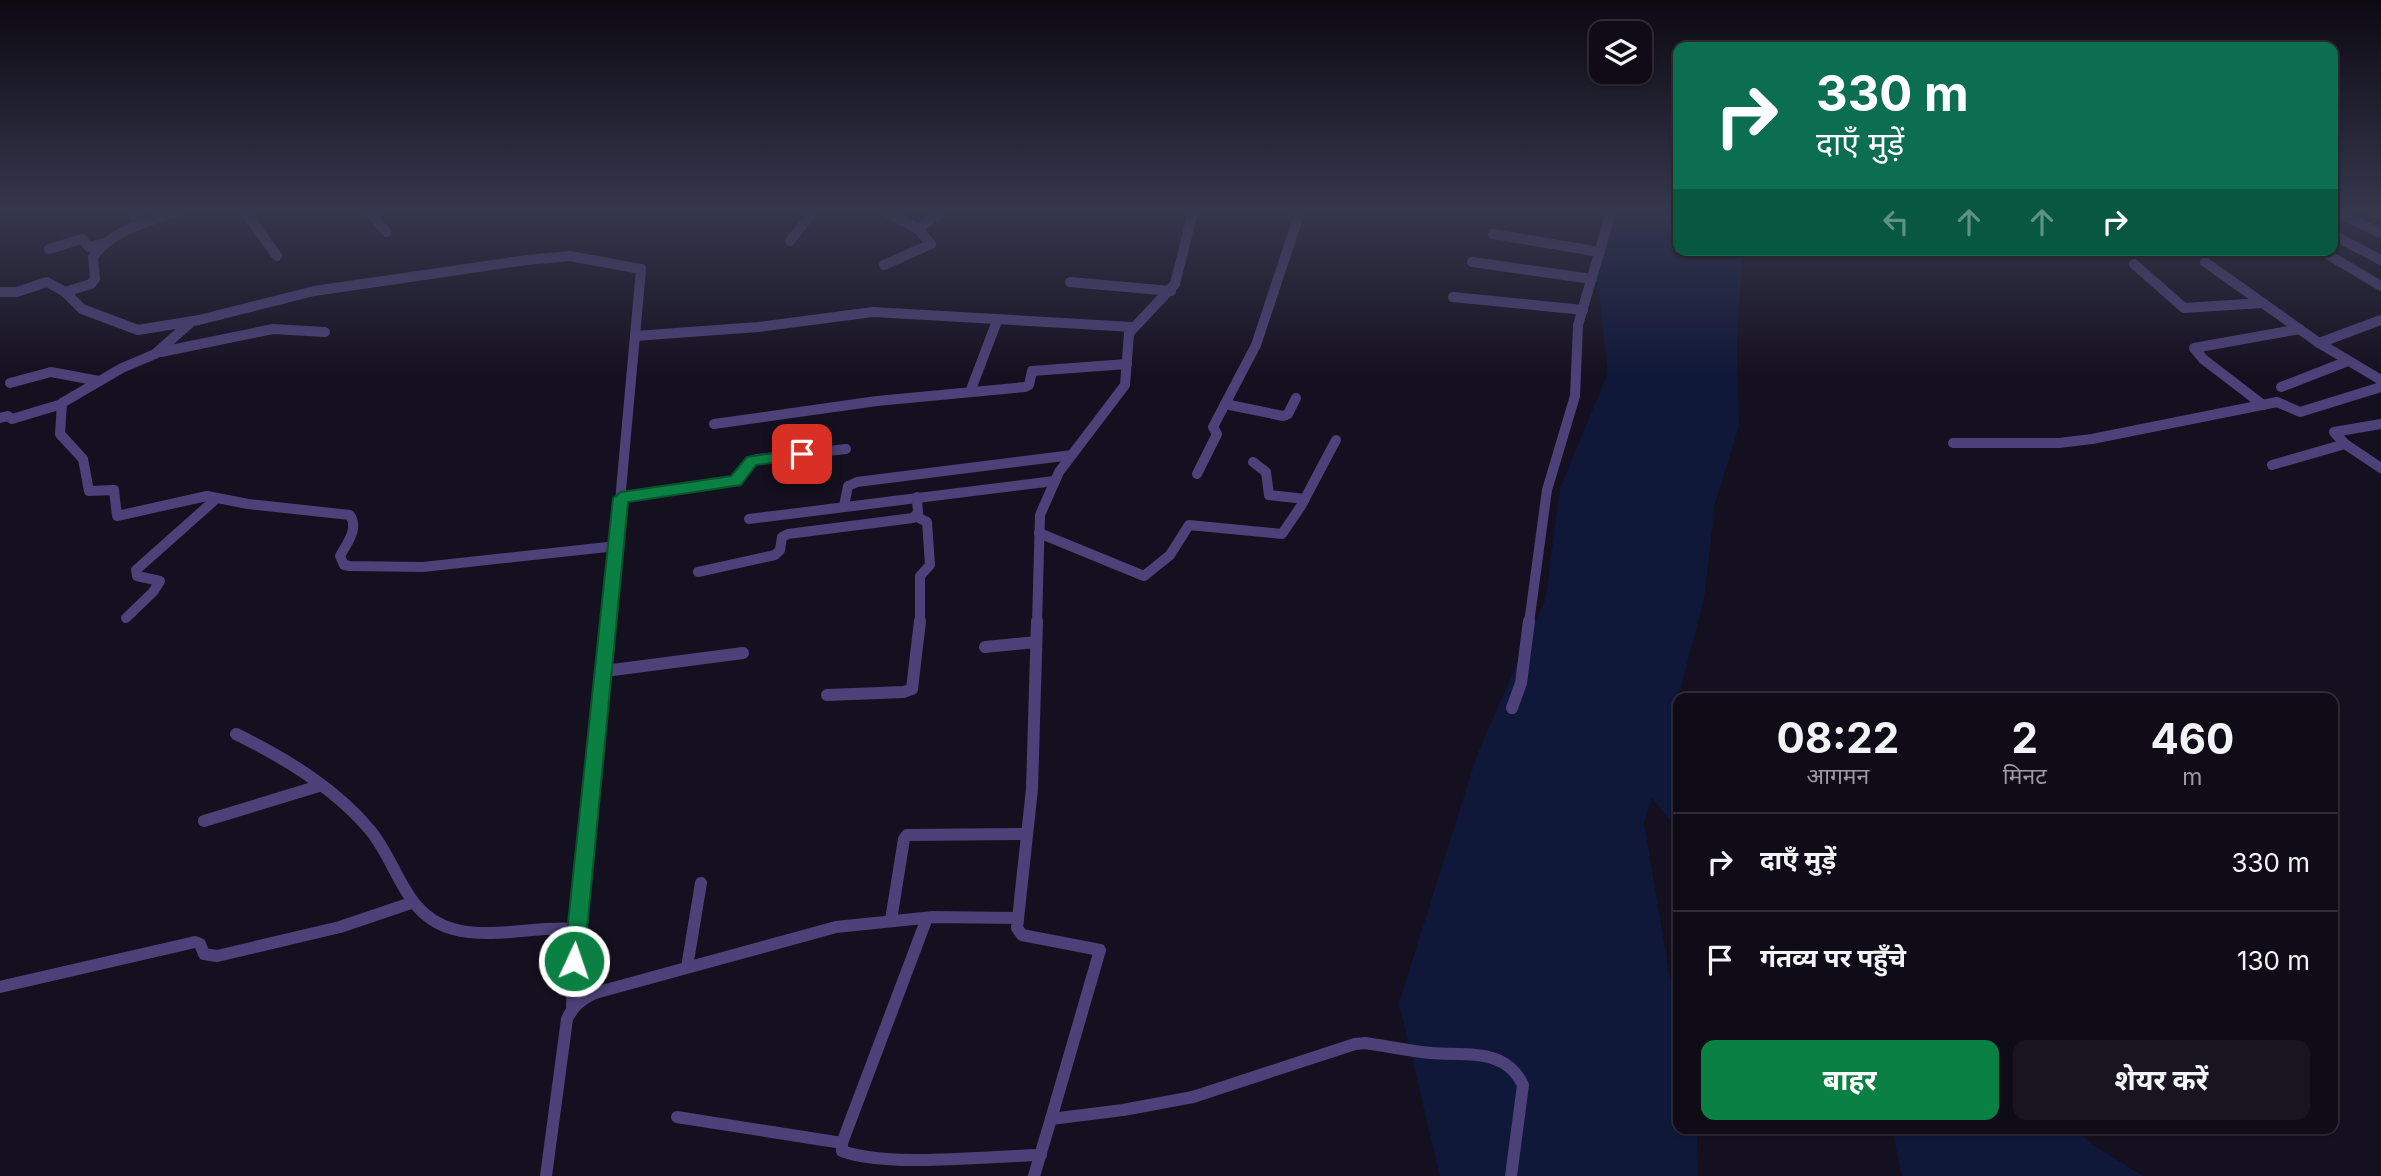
<!DOCTYPE html>
<html lang="hi">
<meta charset="utf-8">
<style>
:root{--surface:#100c17;--page:#191520;--text:#f1f3f6;--muted:#9c9ba1;--line:#302c36;--accent:#0b8043}
body{margin:0;font-family:Inter,"Noto Sans Devanagari",sans-serif;background:var(--page);color:var(--text);height:100vh;display:flex;flex-direction:column;font-size:26px;white-space:nowrap}
*{box-sizing:border-box;margin:0}
p{font-size:23px;color:var(--muted)}
.icon{flex:none;width:38px;height:38px;fill:none;stroke:currentColor;stroke-width:2;stroke-linecap:round;stroke-linejoin:round}
.map{position:relative;flex:1;overflow:hidden}
.side{position:absolute;left:1673px;top:693px;width:665px;height:441px;display:flex;flex-direction:column;background:var(--surface);border-radius:14px;box-shadow:0 2px 5px #0004,0 0 0 2px var(--line)}
.side>*{flex:none}
.top-card{position:absolute;left:1673px;top:42px;width:665px;height:214px;border-radius:14px;box-shadow:0 2px 5px #0004,0 0 0 2px var(--line);background:#0b6e4f;color:#fff;overflow:hidden}
.fabs{position:absolute;left:1589px;top:21px;display:grid;gap:14px}
.fabs a{display:grid;place-items:center;width:63px;height:63px;border-radius:14px;background:var(--surface);box-shadow:0 2px 5px #0004,0 0 0 2px var(--line);font-size:35px}
.pin{position:absolute;display:grid;place-items:center;width:60px;height:60px;color:#fff;margin:-30px;border-radius:14px;box-shadow:0 4px 10px #0006}
.me{position:absolute;width:77px;margin:-38px;rotate:3deg;stroke-linejoin:round;filter:drop-shadow(0 0 5px #0008)}
.turn{display:flex;align-items:center;gap:24px;height:147px;padding:0 28px;font-size:32px}
.turn .icon{width:91px;height:91px;stroke-width:2.5}
.turn b{display:block;font-size:49px;line-height:60px}
.lanes{display:flex;align-items:center;height:66px;padding:0 28px;background:#0003;justify-content:center;gap:35px;direction:ltr}
.lanes .off{opacity:.35}
.eta{display:flex;justify-content:space-evenly;align-items:center;height:119px;text-align:center}
.eta b{font-size:42px;font-weight:700;line-height:49px}
.action{display:flex;gap:14px;margin-top:auto;padding:14px 28px}
.action a{flex:1;height:80px;border-radius:14px;background:var(--accent);color:#fff;font-size:28px;font-weight:700;line-height:80px;text-align:center}
.action a+a{background:var(--page);color:var(--text)}
ul{padding:0;list-style:none}
li{display:flex;align-items:center;gap:21px;height:98px;padding:0 28px;border-top:2px solid var(--line)}
li div{flex:1}
li b{display:block;font-size:26px}
li em{font-style:normal}
.map>svg:first-child{display:block}
.water{fill:#101839}
.lines{fill:none;stroke-linecap:round;stroke-linejoin:round}
.minor-far1{stroke:#4c4178;stroke-width:10}
.minor{stroke:#4c4178;stroke-width:12}
.route{fill:#0b8043;stroke:#07532c;stroke-width:2}
</style>
<div class="map">
<svg width="2381" height="1176" viewBox="0 0 2381 1176">
<rect width="100%" height="100%" fill="#15101f"/>
<g class="water">
<polygon points="1609,212 1678,212 1678,250 1743,250 1737,341 1739,426 1715,503 1704,599 1679,694 1685,698 1678,698 1678,830 1652,798 1644,823 1678,1025 1678,1129 1697,1129 1698,1176 1440,1176 1399,1003 1477,755 1546,598 1560,488 1608,373 1595,261"/>
<polygon points="1892,1129 2077,1129 2091,1144 2143,1176 1902,1176"/>
</g>
<g class="lines">
<g class="minor-far1">
<polyline points="134,212 139,225"/>
<polyline points="245,212 277,256"/>
<polyline points="370,212 386,232"/>
<polyline points="2335,212 2381,233"/>
<polyline points="2376,212 2381,214"/>
<polyline points="918,229 941,212"/>
<polyline points="1493,234 1600,252"/>
<polyline points="2333,235 2381,260"/>
<polyline points="790,241 813,212"/>
<polyline points="49,249 82,239 89,247 103,244"/>
<polyline points="2320,250 2381,286"/>
<polyline points="1472,262 1592,279"/>
<polyline points="2205,262 2319,343 2381,380"/>
<polyline points="2134,264 2184,308 2263,303"/>
<polyline points="884,265 931,244 918,229 887,212"/>
<polyline points="1070,282 1171,291"/>
<path d="M0,292H17L47,282L65,292L91,284L95,279L93,257C112,230 145,223 175,212"/>
<polyline points="65,292 82,309 138,330 199,320 314,291 527,260 570,256 641,269 609,623"/>
<polyline points="1453,297 1583,310"/>
<path d="M190,323L155,354L122,368L62,403L60,434L83,459L89,491L114,490L117,516L207,496L248,504L350,515C359,529 347,543 340,556L344,565L350,566L423,567L617,546"/>
<polyline points="635,336 758,327 873,312 1133,327"/>
<polyline points="2319,343 2381,320"/>
<polyline points="161,352 273,329 325,332"/>
<polyline points="10,383 51,372 99,381"/>
<polyline points="2281,387 2348,361"/>
<polyline points="970,392 997,321"/>
<polyline points="1225,404 1283,416 1288,414 1296,398"/>
<polyline points="2263,405 2203,359 2194,348 2300,329"/>
<polyline points="0,418 8,416 12,419 62,404"/>
<polyline points="714,424 877,401 1025,387 1029,385 1032,371 1127,364"/>
<polyline points="2381,424 2334,432 2345,444 2381,468"/>
<polyline points="1953,443 2059,443 2092,439 2277,402 2300,412 2381,387"/>
<polyline points="1253,462 1266,472 1269,495 1305,499"/>
<polyline points="2272,465 2345,444"/>
<polyline points="1197,474 1217,434 1213,427 1256,345 1300,212"/>
<polyline points="621,498 736,481 749,462 757,459 846,449"/>
<polyline points="844,506 848,486 857,482 1072,455"/>
<polyline points="917,517 927,522 930,565 920,576 920,623"/>
<polyline points="749,519 1054,481"/>
<polyline points="1039,533 1144,576 1170,555 1189,525 1282,534 1301,506 1336,440"/>
<polyline points="698,572 775,555 780,550 782,537 788,534 913,518 918,513 917,497"/>
<polyline points="126,618 153,592 160,581 137,576 136,570 217,498"/>
<polyline points="1037,623 1040,515 1059,472 1125,385 1129,333 1175,284 1193,212"/>
<polyline points="1529,623 1547,490 1575,396 1578,325 1611,212"/>
</g>
<g class="minor">
<path d="M1037,621L1032,789L1017,928L1022,935L1100,950L1051,1119L1123,1110L1193,1097L1355,1044L1365,1043C1387,1046 1409,1051 1431,1053C1465,1056 1505,1047 1523,1085L1511,1176"/>
<polyline points="985,647 1036,642"/>
<polyline points="605,671 743,653"/>
<polyline points="827,695 904,692 912,689 920,621"/>
<polyline points="1512,708 1521,683 1529,621"/>
<path d="M236,734C285,758 335,788 370,830C399,865 404,916 453,929C493,940 536,925 576,929"/>
<polyline points="204,821 319,786"/>
<path d="M927,918L842,1143V1151C888,1168 989,1156 1041,1155"/>
<polyline points="891,920 904,839 907,835 1027,834"/>
<polyline points="687,967 701,883"/>
<polyline points="0,987 195,942 200,944 204,954 217,956 340,927 411,903"/>
<polyline points="572,1006 576,929 609,621"/>
<polyline points="677,1117 842,1143"/>
<path d="M546,1176L567,1019C573,1006 582,999 595,993L836,927L933,917L1018,918"/>
<polyline points="1034,1176 1051,1119"/>
</g>
</g>
<linearGradient id="sky" x2="0" y2="1"><stop stop-color="#0c0911"/><stop offset="0.56" stop-color="#35374d"/><stop offset="1" stop-color="#35374d" stop-opacity="0"/></linearGradient>
<rect width="2381" height="376" fill="url(#sky)"/>
<polygon class="route" points="802,449 809,454 807,458 756,465 741,485 628,502 584,961 581,967 574,970 567,967 564,961 613,498 621,492 731,476 747,457"/>
</svg>
<div class="fabs">
<a><svg class="icon" aria-label="layers" viewBox="0 0 24 24"><path d="M12 4l9 5-9 5-9-5zM3 14l9 5 9-5"/></svg></a>
</div>
<div class="pin" style="left:802px;top:454px;background:#d93025"><svg class="icon" aria-label="arrive" viewBox="0 0 24 24"><path d="M6 21V4h12l-3 4 3 4H6"/></svg></div>
<svg class="me" style="left:574px;top:961px" viewBox="-20 -20 40 40"><circle r="17" fill="#0b8043" stroke="#fff" stroke-width="3"/><path d="M0-11L8 9 0 5-8 9z" fill="#fff"/></svg>
<div class="top-card">
<div class="turn"><svg class="icon" aria-label="right" viewBox="0 0 24 24"><path d="M7 20v-9h11M14 6l5 5-5 5"/></svg><div><b>330 m</b>दाएँ मुड़ें</div></div>
<div class="lanes"><svg class="icon off" aria-label="left" viewBox="0 0 24 24"><path d="M17 20v-9H6M10 6l-5 5 5 5"/></svg><svg class="icon off" aria-label="ahead" viewBox="0 0 24 24"><path d="M12 20V5M6 11l6-6 6 6"/></svg><svg class="icon off" aria-label="ahead" viewBox="0 0 24 24"><path d="M12 20V5M6 11l6-6 6 6"/></svg><svg class="icon" aria-label="right" viewBox="0 0 24 24"><path d="M7 20v-9h11M14 6l5 5-5 5"/></svg></div>
</div>
<section class="side">
<div class="eta">
<div><b>08:22</b><p>आगमन</p></div>
<div><b>2</b><p>मिनट</p></div>
<div><b>460</b><p>m</p></div>
</div>
<ul>
<li><svg class="icon" aria-label="right" viewBox="0 0 24 24"><path d="M7 20v-9h11M14 6l5 5-5 5"/></svg><div><b>दाएँ मुड़ें</b></div><em>330 m</em></li>
<li><svg class="icon" aria-label="arrive" viewBox="0 0 24 24"><path d="M6 21V4h12l-3 4 3 4H6"/></svg><div><b>गंतव्य पर पहुँचे</b></div><em>130 m</em></li>
</ul>
<div class="action"><a>बाहर</a><a>शेयर करें</a></div>
</section>
</div>
